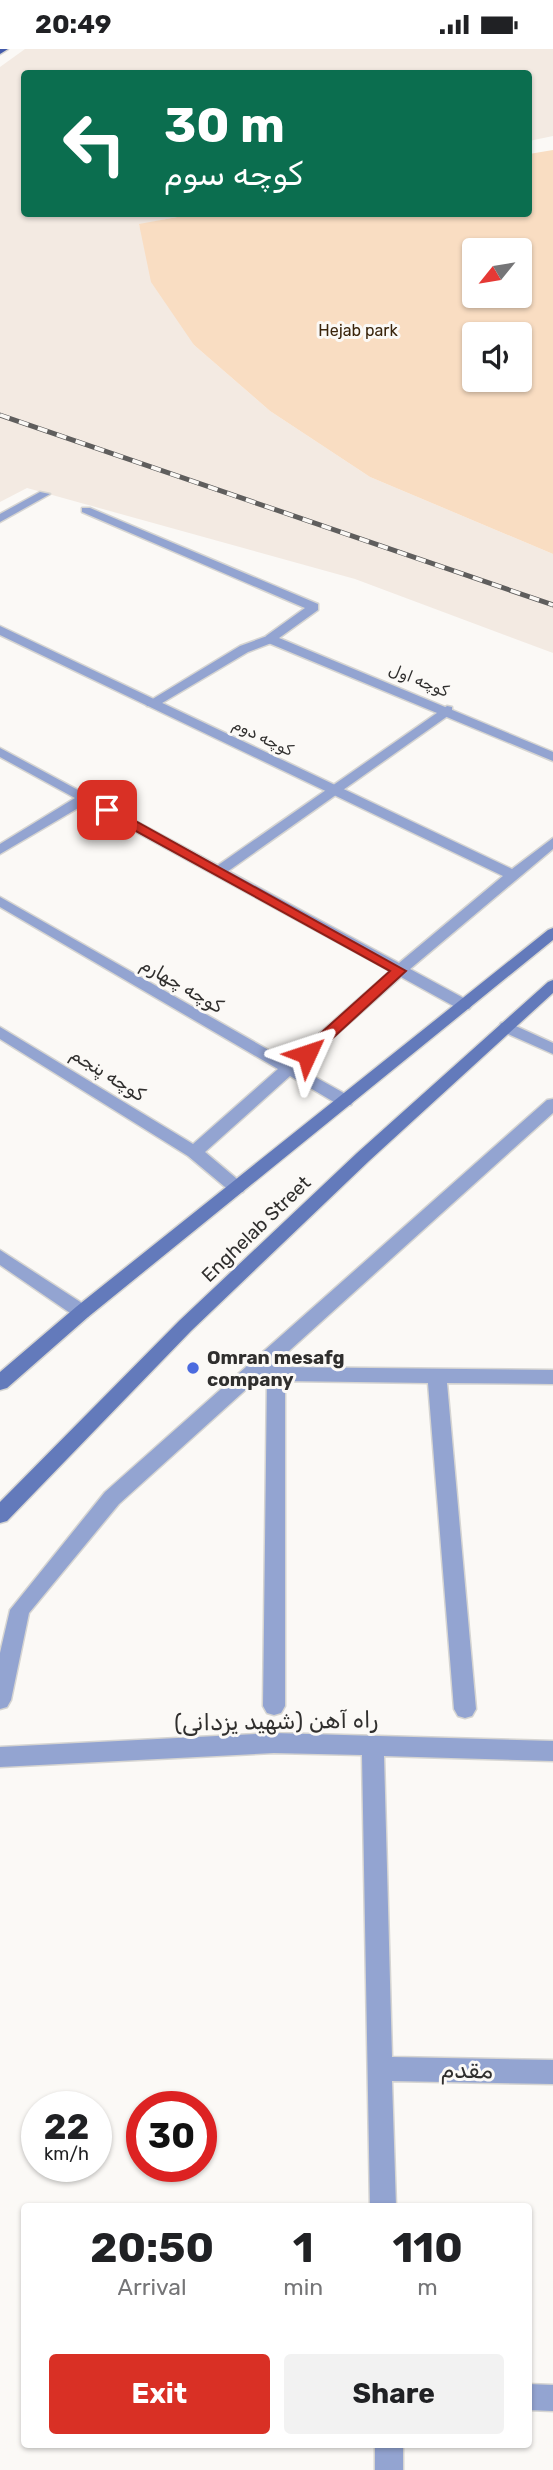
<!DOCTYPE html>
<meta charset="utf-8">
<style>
:root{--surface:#fff;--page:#f2f2f2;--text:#202124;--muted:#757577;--accent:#d93025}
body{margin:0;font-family:Rubik,Vazirmatn,sans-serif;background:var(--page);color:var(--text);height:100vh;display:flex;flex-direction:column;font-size:26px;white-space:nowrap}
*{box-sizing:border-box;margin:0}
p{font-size:23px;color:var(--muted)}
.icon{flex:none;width:38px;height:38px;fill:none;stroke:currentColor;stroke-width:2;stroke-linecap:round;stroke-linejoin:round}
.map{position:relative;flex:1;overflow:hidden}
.sheet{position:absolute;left:21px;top:2154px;width:511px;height:245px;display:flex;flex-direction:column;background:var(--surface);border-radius:7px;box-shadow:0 2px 5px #0004}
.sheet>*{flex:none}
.banner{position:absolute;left:21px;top:21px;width:511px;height:147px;border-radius:7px;box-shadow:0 2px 5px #0004;background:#0b6e4f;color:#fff;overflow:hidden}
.needle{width:46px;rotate:240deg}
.controls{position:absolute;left:462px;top:189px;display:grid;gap:14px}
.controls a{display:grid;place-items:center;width:70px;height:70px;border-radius:7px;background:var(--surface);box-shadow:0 2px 5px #0004;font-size:35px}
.speed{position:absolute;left:21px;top:2042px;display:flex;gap:14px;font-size:35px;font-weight:700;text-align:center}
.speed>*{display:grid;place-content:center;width:91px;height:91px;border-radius:50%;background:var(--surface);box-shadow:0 2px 5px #0004;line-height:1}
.speed small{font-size:18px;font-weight:400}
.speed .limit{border:10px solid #d22;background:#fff;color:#111}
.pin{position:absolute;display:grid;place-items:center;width:60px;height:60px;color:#fff;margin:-30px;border-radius:14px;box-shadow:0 4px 10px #0006}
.me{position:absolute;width:77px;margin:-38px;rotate:48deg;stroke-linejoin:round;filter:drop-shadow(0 0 5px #0008)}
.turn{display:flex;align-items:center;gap:24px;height:147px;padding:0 28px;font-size:32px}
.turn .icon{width:91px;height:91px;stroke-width:2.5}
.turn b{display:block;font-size:49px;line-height:60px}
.eta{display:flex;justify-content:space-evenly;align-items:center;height:119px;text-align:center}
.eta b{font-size:42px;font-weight:700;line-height:49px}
.action{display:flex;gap:14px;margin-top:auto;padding:14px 28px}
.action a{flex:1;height:80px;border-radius:7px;background:var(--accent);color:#fff;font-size:28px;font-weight:700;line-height:80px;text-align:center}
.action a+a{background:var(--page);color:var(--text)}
.status{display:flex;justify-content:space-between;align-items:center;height:49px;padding:0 35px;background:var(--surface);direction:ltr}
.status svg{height:19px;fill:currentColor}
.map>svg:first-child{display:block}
.built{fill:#f3eae2}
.green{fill:#f9ddc2;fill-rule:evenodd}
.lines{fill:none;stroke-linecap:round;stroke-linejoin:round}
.lane-casing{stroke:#d6d5d2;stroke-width:3}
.street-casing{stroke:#d6d5d2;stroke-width:3}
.secondary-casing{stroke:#d6d5d2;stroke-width:3}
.primary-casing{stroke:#d6d5d2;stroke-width:3}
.lane{fill:#93a4d1;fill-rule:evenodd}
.street{fill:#93a4d1;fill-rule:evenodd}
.secondary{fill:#637abb;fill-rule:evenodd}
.primary{fill:#425aaa;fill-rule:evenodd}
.rail-casing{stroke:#5f5e5d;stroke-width:5}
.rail{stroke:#fbf9f6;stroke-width:3.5;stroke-dasharray:10;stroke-linecap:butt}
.route{fill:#d93025;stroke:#8d1f18;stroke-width:2}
.poi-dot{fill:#4b6bdf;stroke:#fbf9f6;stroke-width:2.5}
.labels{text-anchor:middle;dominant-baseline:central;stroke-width:6;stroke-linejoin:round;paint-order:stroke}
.far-park-label{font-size:16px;fill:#39240b;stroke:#fbf9f6}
.far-street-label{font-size:16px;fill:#302f2e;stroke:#fbf9f6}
.street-label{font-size:19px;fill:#302f2e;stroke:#fbf9f6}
.poi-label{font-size:19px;font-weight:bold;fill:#302f2e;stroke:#fbf9f6;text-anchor:start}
.near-street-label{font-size:23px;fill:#302f2e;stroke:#fbf9f6}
</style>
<div class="status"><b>20:49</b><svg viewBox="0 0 49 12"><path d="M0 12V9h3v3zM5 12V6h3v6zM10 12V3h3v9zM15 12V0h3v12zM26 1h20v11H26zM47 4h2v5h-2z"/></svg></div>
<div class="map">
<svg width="553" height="2421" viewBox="0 0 553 2421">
<rect width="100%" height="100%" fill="#fbf9f6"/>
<polygon class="built" points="25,0 553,0 553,87 529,92 528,24 24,24 24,164 190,165 139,176 194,296 270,362 370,428 553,505 553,604 355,530 27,439 0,453 0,18"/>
<path class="green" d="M553,101V505L370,428L270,362L194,296L151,233L139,175L199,164H528L529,105ZM474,201H520V247H474ZM474,285H520V331H474Z"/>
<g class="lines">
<g class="lane-casing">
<g id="lane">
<polygon points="270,586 274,587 274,593 248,603 157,657 147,657 146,654 240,597"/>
<polygon points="447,657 452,658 452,664 224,825 214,825 214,819"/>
<polygon points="507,973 553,994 553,1005 501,982 499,978 501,974"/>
<polygon points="553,1050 553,1064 119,1455 29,1564 11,1651 7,1658 0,1660 0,1604 10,1561 105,1443 547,1051"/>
</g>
</g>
<g class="street-casing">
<g id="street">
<polygon points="40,443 50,445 0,473 0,465"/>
<polygon points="82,459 90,459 318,555 318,561 279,589 553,703 553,712 266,593 266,587 305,559 82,463"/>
<polygon points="0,577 512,820 553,789 553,800 410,920 469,952 472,956 469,960 459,960 401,928 299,1019 351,1048 353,1052 351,1056 339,1056 290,1027 205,1103 243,1135 245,1139 243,1143 231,1143 188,1107 0,990 0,978 193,1095 278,1020 0,858 0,848 288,1012 390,922 85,755 0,805 0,795 75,749 0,708 0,699 399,914 503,827 0,586"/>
<polygon points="0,1201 88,1258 91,1263 88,1268 76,1268 0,1216"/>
<polygon points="258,1309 278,1318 553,1321 553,1335 447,1334 476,1660 472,1667 465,1669 458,1667 454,1660 428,1334 285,1332 285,1657 281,1664 274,1666 267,1664 263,1657 267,1329 252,1321 249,1316 252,1311"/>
<polygon points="274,1684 553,1692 553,1712 384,1707 392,2008 553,2011 553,2035 392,2032 396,2158 370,2158 362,1706 274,1704 0,1718 0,1698"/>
<polygon points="528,2335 553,2336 553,2362 528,2361"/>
<rect x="375" y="2396" width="28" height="25"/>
</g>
</g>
<g class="secondary-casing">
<g id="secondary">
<polygon points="553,879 553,891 88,1268 7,1339 0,1341 0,1323 76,1258 548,881"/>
<polygon points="553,931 553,944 369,1112 191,1282 7,1472 0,1474 0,1453 179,1272 357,1104 548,933"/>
</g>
</g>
<g class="primary-casing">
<polygon id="primary" points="0,0 8,0 0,5"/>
</g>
<use href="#lane" class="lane"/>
<use href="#street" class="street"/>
<use href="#secondary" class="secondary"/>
<use href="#primary" class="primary"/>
<g class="rail-casing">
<polyline id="rail" points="0,366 553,556"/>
</g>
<use href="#rail" class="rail"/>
</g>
<polygon class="route" points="103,759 112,759 406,922 312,1008 302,1008 302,1001 390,922 103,764"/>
<circle class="poi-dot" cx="193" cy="1319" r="7"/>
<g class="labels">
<g class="far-park-label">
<text x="358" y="281">Hejab park</text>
</g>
<g class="far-street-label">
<text transform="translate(419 631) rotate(22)">کوچه اول</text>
<text transform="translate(263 688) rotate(26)">کوچه دوم</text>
</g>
<g class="street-label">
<text transform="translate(182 936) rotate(30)">کوچه چهارم</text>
<text transform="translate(108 1025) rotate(32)">کوچه پنجم</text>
<text transform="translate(256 1180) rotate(-44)">Enghelab Street</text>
</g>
<g class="poi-label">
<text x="207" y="1308">Omran mesafg<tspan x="207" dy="22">company</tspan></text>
</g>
<g class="near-street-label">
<text transform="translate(276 1672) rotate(-1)">راه آهن (شهید یزدانی)</text>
<text transform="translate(467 2021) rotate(1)">مقدم</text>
</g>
</g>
</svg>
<div class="controls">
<a><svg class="needle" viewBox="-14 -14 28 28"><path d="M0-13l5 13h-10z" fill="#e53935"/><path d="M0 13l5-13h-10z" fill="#757577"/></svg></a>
<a><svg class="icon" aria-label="sound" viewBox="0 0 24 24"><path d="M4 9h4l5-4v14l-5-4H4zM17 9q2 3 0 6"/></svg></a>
</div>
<div class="speed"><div>22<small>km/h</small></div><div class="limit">30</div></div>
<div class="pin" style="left:107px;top:761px;background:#d93025"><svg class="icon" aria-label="arrive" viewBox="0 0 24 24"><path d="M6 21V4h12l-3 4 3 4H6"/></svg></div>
<svg class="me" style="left:307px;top:1005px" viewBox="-20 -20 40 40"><path d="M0-17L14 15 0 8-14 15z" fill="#d93025" stroke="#fff" stroke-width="4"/></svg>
<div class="banner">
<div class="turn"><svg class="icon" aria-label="left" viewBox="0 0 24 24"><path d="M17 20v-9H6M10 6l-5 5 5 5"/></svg><div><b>30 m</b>کوچه سوم</div></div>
</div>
<section class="sheet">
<div class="eta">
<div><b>20:50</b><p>Arrival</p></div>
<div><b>1</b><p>min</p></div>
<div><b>110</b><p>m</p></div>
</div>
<div class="action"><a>Exit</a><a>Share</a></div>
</section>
</div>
